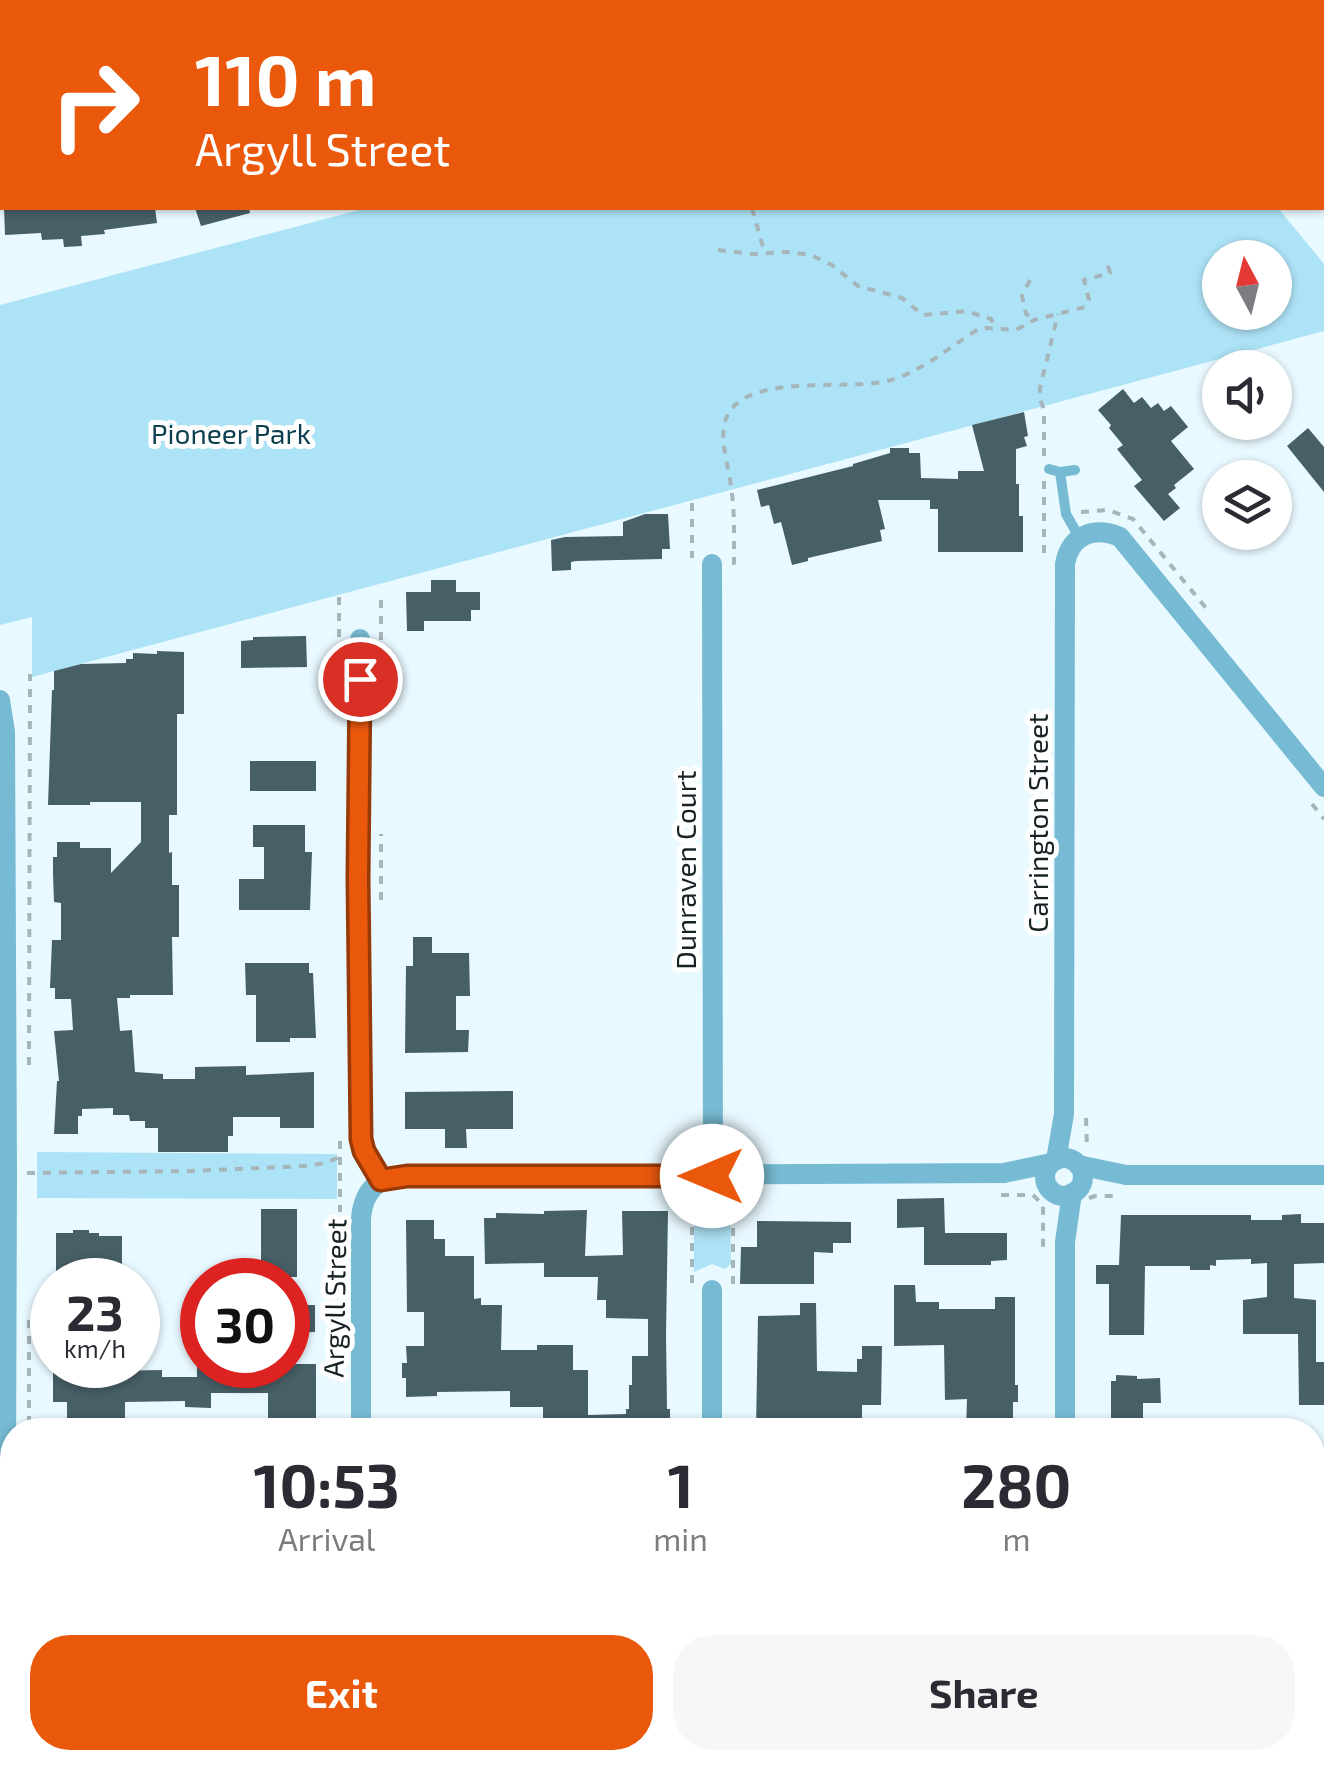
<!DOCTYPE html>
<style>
:root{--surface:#fff;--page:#f7f7f7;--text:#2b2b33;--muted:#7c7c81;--accent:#ea580c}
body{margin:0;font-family:"Exo 2",sans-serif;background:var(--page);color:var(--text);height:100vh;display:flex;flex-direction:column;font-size:38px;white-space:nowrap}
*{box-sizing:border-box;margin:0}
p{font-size:32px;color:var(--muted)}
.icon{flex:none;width:55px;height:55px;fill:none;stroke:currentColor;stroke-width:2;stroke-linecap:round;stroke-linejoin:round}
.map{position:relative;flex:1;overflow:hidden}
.side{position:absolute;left:0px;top:1418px;width:1325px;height:352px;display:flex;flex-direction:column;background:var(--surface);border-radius:40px 40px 0 0;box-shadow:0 2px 8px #0004}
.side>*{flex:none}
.hud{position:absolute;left:0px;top:0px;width:1325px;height:210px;box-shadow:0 2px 8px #0004;background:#ea580c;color:#fff;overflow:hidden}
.needle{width:65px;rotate:353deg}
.controls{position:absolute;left:1202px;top:240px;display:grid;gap:20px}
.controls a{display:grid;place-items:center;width:90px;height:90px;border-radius:50%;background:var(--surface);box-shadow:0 2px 8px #0004;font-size:50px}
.speed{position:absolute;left:30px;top:1258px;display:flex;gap:20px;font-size:50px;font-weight:700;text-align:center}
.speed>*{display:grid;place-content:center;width:130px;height:130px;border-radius:50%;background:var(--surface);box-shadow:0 2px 8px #0004;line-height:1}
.speed small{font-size:25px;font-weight:400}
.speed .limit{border:15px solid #d22;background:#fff;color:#111}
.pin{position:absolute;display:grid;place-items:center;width:85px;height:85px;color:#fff;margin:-42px;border:5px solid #fff;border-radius:50%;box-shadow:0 2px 10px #0007}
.me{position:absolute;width:110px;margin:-55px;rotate:270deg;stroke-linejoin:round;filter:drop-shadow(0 0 8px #0008)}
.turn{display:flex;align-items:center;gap:35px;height:210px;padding:0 30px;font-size:45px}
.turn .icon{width:130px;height:130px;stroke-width:2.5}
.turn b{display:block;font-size:70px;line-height:85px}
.eta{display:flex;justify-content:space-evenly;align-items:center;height:170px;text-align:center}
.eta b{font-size:60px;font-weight:700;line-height:70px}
.cta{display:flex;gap:20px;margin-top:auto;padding:20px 30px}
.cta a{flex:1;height:115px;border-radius:40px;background:var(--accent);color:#fff;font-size:40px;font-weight:700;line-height:115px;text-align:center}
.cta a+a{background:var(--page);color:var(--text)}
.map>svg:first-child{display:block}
.green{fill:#ade3f6;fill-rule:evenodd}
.building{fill:#475f67}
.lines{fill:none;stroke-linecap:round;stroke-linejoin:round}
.path{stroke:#a6b5ba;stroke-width:4;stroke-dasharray:8 8;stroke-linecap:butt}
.lane{stroke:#76bbd3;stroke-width:10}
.street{stroke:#76bbd3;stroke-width:20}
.rail-casing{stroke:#434e52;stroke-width:10}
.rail{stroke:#fff;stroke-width:6;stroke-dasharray:19;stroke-linecap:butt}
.route-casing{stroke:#983908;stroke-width:25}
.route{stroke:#ea580c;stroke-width:18}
.labels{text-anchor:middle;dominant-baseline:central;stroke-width:10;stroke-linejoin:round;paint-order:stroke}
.park-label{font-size:28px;fill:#0c3f4e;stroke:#fff}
.street-label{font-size:28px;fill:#182225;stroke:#fff}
</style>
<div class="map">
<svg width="1324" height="1768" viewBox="0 0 1324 1768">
<rect width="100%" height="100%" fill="#e8f9ff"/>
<g class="green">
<polygon points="404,0 1112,0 1114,2 402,2"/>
<path d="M367,208H1278L1324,264V331L32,677V617L0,625V305ZM1220,258H1275V312H1220Z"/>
<polygon points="37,1152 337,1154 337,1199 37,1198"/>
<polygon points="694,1199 730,1199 731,1264 725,1269 712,1264 694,1272"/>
<rect x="736" y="1758" width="154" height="10"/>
</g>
<g class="building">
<polygon points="4,208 155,208 157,223 104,230 105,234 81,236 82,246 64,247 63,239 42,240 41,233 5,235"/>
<polygon points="195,208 249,208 250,213 201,226"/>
<polygon points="1123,389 1134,403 1142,397 1151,408 1158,403 1164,411 1171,406 1188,427 1171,441 1194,469 1174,485 1176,488 1168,494 1180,508 1164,521 1134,486 1142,480 1117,449 1123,445 1109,428 1111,425 1098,410"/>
<polygon points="1024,412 1028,436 1024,437 1027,446 1016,449 1016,484 1019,484 1019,516 1023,516 1023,552 938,552 938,509 930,509 930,500 878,500 885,529 880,530 882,541 808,558 808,561 792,565 781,522 774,524 769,505 761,507 757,490 853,466 853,464 890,453 890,448 909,448 909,453 920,453 921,478 958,479 958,471 984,471 972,425"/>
<polygon points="1308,428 1324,447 1324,492 1287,446"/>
<polygon points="645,514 668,514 670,549 662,549 662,559 576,561 571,562 571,570 552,571 551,540 565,537 623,536 623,522"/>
<polygon points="431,580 456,580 456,592 480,592 480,610 471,610 471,621 424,621 424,631 407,631 406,592 431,592"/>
<polygon points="306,636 307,667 241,668 241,641 253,640 253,637"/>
<polygon points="157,651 184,652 184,714 177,714 177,815 169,815 169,853 172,852 172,885 179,885 179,937 172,937 173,995 130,995 130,998 117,998 120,1031 132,1030 135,1072 163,1074 163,1079 195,1079 195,1067 246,1066 246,1075 314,1072 314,1128 280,1128 280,1117 233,1117 233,1136 228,1136 228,1152 158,1152 158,1128 145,1128 145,1121 130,1121 129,1115 113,1115 113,1108 82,1109 82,1116 78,1116 78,1134 54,1134 57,1081 59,1081 54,1031 73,1030 71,999 55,999 55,988 50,988 52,940 61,940 61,903 54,902 53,874 53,857 57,857 57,842 80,842 80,848 111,848 111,873 141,842 141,802 90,802 90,805 48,805 52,690 54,690 54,671 81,664 126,663 126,659 133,659 133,653 157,654"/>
<rect x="250" y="761" width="66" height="30"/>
<polygon points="253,825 305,825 305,852 312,852 310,910 239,910 239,879 264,879 264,847 253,847"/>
<polygon points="413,937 432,937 432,953 469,953 470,996 456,996 456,1030 469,1030 468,1052 405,1053 406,966 413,966"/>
<polygon points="245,963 309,963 309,973 313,973 316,1038 290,1038 290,1042 256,1042 256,995 246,995"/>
<polygon points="513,1091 513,1129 466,1129 467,1148 445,1148 445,1129 405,1129 405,1092"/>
<polygon points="944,1198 945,1233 1007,1233 1007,1260 991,1261 991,1265 924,1265 924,1227 897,1228 897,1199"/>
<rect x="261" y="1209" width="36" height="68"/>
<polygon points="587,1210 585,1256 623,1255 622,1211 668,1211 666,1335 667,1409 670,1409 670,1430 543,1430 543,1407 510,1407 510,1391 437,1392 437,1396 406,1397 406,1378 402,1378 402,1363 407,1363 406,1346 424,1346 424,1312 407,1312 406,1220 434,1220 434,1239 445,1239 445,1256 474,1256 474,1299 481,1298 481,1305 502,1305 501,1350 537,1350 537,1345 573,1345 573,1370 588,1370 588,1415 626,1414 626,1409 629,1409 629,1385 632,1385 632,1356 648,1356 648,1319 606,1318 606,1300 597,1300 598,1277 544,1277 544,1263 485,1264 484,1218 496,1218 496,1213 544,1214 544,1211"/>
<polygon points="1301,1214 1301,1223 1324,1223 1324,1263 1294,1264 1294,1298 1316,1300 1316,1362 1324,1362 1324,1405 1299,1405 1298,1334 1243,1334 1243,1300 1267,1297 1267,1263 1251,1264 1251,1259 1216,1260 1216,1266 1210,1265 1210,1270 1190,1270 1190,1266 1145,1266 1144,1335 1109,1335 1109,1284 1096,1284 1096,1265 1119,1265 1121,1215 1251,1215 1251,1220 1282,1220 1282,1215"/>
<polygon points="757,1221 851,1222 851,1243 833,1243 833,1253 814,1252 814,1284 740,1284 741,1247 757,1247"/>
<polygon points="73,1230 89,1230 89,1233 99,1233 99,1236 122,1236 122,1274 56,1274 56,1233 73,1233"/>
<polygon points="894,1285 915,1285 916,1302 939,1302 939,1309 995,1309 995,1297 1015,1297 1015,1385 1018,1385 1018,1402 1013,1402 1013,1430 966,1430 967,1399 945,1400 944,1345 894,1346"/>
<polygon points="800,1303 816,1303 817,1371 857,1372 857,1359 862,1359 862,1346 882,1346 881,1405 862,1405 862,1430 756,1430 758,1316 800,1315"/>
<polygon points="288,1305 315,1305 315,1332 288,1333"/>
<polygon points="288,1364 316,1364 316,1430 268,1430 268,1393 211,1393 211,1408 185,1407 185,1401 125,1402 125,1430 67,1430 67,1402 53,1402 53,1371 83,1371 83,1365 104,1365 105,1371 162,1370 162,1377 197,1377 197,1365"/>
<polygon points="1116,1375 1137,1376 1137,1379 1160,1378 1161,1403 1143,1403 1143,1430 1111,1430 1111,1381 1116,1381"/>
</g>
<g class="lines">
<g class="path">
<polyline points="576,0 578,2"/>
<polyline points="341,2 343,0"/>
<polyline points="398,2 400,0"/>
<polyline points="752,208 765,254"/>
<polyline points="718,250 753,254 788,252 811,255 832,265 858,286 902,298 923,315 966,311 991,319 996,328"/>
<polyline points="1030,280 1022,296 1026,314 1036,319"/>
<polyline points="1044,456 1044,410 1040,399 1040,388 1058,314"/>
<polyline points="1044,481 1044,561"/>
<polyline points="692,503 692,558"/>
<polyline points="1081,512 1108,510 1133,519 1210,613"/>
<path d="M732,563H734C734,538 735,512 731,487C729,467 721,446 724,426C734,368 850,393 891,380C924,370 948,348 977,330L985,328L1016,330L1034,320L1085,307L1089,300L1084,280L1110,273L1107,262"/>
<polyline points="339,597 339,637"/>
<polyline points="381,640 381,593"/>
<polyline points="1312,804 1324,819"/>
<polyline points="381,900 381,834"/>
<polyline points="29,1065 30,674"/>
<polyline points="1086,1118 1087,1148"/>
<polyline points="340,1141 340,1212"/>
<polyline points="27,1173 190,1171 306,1166 325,1163 340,1157"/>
<polyline points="692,1195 692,1285"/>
<polyline points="1001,1195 1033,1195 1043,1205 1043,1250"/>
<polyline points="733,1196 733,1286"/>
<polyline points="1089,1198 1095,1196 1119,1196"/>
<polyline points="29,1320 29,1430"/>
<polyline points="29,1758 29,1768"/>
<polyline points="382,1758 382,1768"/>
</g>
<g class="lane">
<polyline points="1049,469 1060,472 1075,470"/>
<polyline points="1060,472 1066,514 1079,537"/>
</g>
<g class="street">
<polyline points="370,2 372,0"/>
<polyline points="0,136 2,136"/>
<polyline points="712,564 713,1176"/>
<polyline points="360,639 359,878 361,1139 381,1181"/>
<polyline points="0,700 5,732 7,1173 5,1768"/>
<circle cx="1064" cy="1177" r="19"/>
<path d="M1056,1160L1064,1114L1065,564C1070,535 1094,526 1120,537L1324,787"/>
<polyline points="1078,1165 1126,1175 1324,1175"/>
<polyline points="712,1290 712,1430"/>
<path d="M361,1430V1218C364,1188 379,1177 407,1176L1004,1173L1051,1163"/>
<polyline points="1065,1430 1065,1242 1072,1193"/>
<polyline points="713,1758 714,1768"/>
<polyline points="359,1768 360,1758"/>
<polyline points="1065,1768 1065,1758"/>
</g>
<g class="rail-casing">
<g id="rail">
<polyline points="1302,0 1304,2"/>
<polyline points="1321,0 1324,3"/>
<polyline points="1322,25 1324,27"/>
</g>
</g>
<use href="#rail" class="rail"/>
</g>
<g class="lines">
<g class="route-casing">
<polyline id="route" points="360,679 358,878 361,1139 364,1151 381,1180 407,1176 712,1176"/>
</g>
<use href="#route" class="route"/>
</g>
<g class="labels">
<g class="park-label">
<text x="231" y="433">Pioneer Park</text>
</g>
<g class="street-label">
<text transform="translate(1037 823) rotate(-90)">Carrington Street</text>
<text transform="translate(685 870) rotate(-90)">Dunraven Court</text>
<text transform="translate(334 1298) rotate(-89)">Argyll Street</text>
</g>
</g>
</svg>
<div class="controls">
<a><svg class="needle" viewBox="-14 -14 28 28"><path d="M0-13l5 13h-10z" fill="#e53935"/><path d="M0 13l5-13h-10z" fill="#7c7c81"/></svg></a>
<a><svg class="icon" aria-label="sound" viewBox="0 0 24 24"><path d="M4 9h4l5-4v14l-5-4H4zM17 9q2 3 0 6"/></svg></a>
<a><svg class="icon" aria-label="layers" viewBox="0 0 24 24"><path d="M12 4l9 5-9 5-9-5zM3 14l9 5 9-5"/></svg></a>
</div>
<div class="speed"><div>23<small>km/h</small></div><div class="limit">30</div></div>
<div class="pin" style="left:360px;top:679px;background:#d93025"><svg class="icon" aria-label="arrive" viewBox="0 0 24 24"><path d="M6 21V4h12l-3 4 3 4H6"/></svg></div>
<svg class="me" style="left:712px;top:1176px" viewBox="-20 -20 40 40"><circle r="19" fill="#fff"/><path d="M0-13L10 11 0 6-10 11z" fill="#ea580c"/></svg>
<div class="hud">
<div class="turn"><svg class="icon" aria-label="right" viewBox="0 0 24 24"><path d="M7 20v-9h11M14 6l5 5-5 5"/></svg><div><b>110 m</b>Argyll Street</div></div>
</div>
<section class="side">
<div class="eta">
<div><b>10:53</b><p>Arrival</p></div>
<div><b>1</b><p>min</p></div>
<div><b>280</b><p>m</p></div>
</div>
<div class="cta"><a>Exit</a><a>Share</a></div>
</section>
</div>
